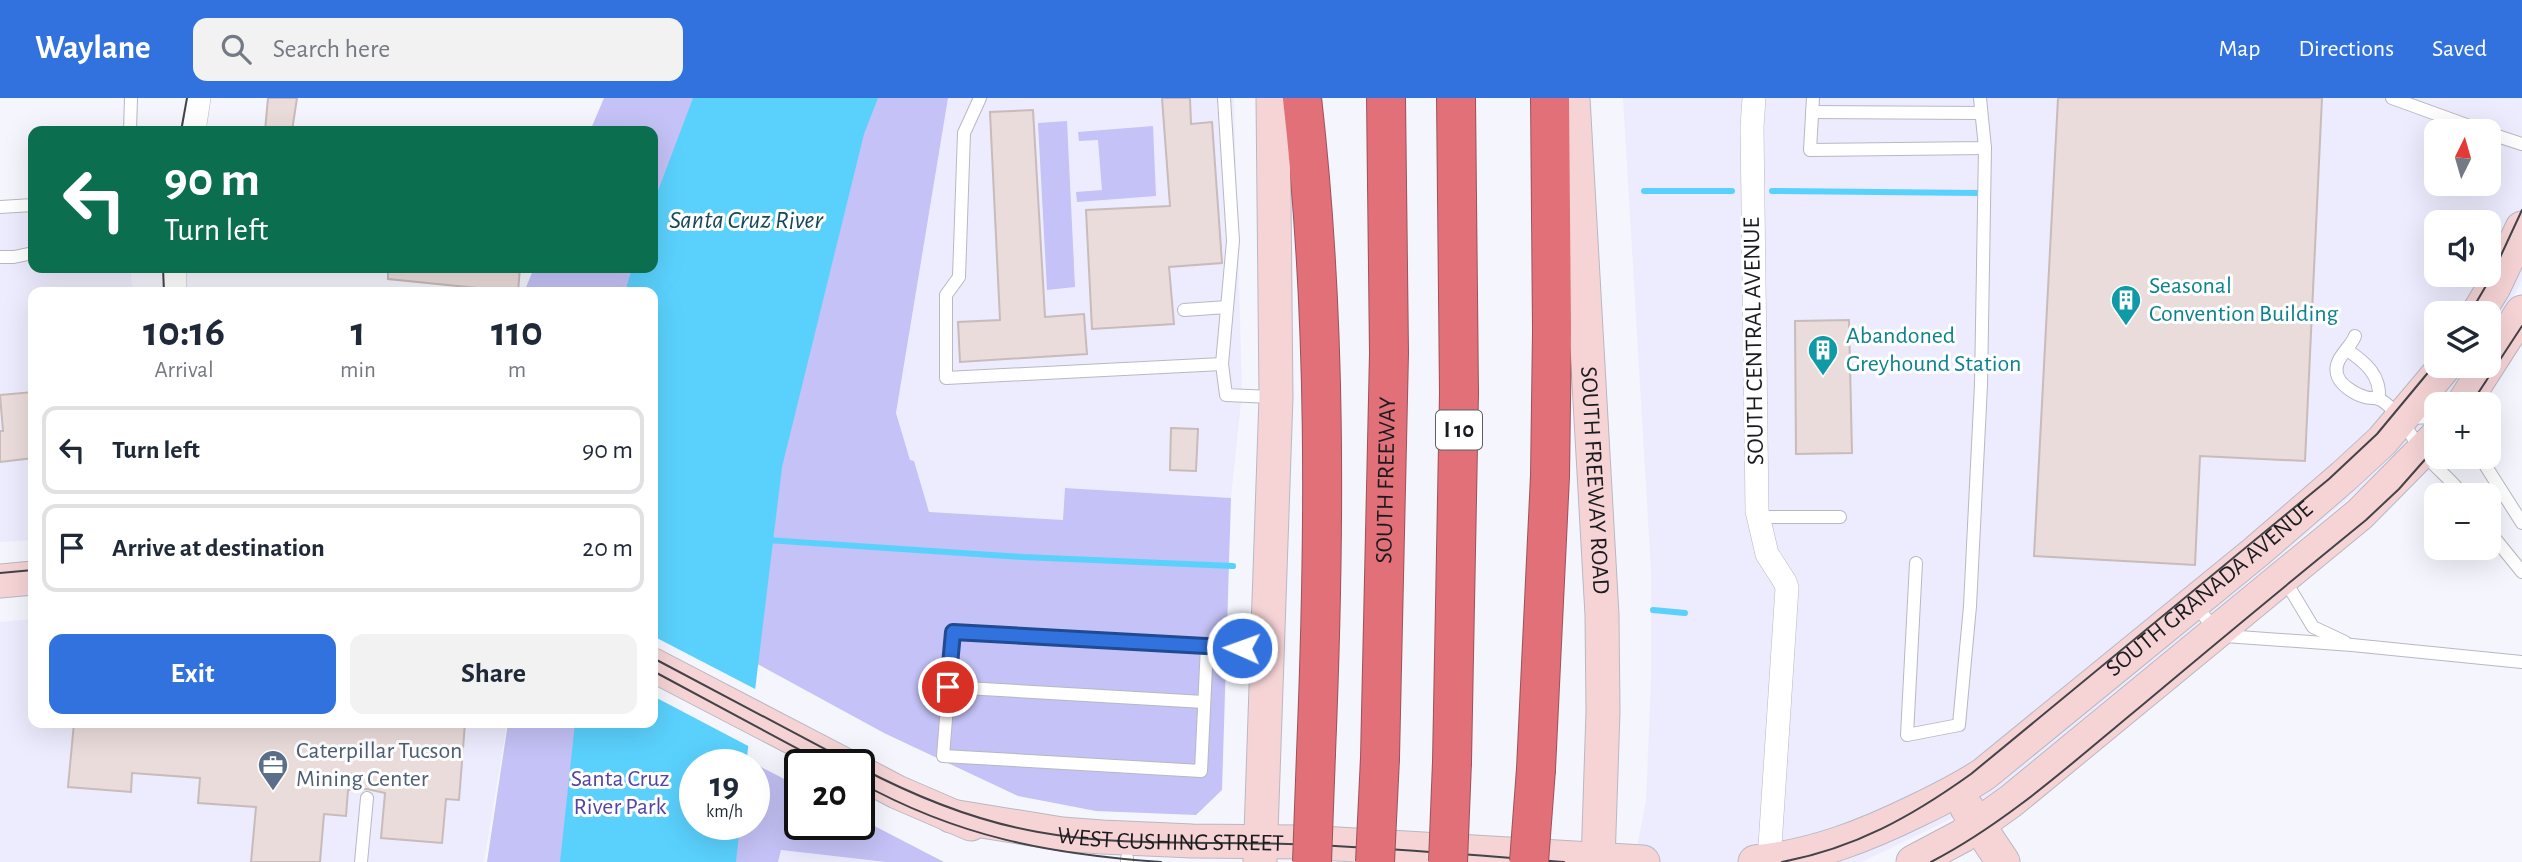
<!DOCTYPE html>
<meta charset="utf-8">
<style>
:root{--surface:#fff;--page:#f2f2f3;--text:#1f2937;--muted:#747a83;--line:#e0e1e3;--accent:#3172df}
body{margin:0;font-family:"Alegreya Sans",sans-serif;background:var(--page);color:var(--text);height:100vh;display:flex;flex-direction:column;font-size:26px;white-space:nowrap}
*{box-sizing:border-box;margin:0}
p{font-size:23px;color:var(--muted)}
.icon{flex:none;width:38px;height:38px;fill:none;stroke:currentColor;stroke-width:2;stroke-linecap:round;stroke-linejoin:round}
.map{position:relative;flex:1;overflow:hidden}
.drawer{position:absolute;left:28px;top:189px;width:630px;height:441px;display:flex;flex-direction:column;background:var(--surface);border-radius:14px;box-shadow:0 7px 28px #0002}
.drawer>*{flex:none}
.guide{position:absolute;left:28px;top:28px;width:630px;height:147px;border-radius:14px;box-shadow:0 7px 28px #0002;background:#0b6e4f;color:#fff;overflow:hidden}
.needle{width:46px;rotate:5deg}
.buttons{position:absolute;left:2424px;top:21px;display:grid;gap:14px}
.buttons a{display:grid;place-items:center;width:77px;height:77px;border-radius:14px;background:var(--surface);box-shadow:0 7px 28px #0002;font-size:35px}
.speed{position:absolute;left:679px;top:651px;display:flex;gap:14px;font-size:35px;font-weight:700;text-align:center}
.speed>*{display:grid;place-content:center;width:91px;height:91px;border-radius:50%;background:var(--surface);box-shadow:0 7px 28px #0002;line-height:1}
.speed small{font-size:18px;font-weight:400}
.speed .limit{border:4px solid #111;border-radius:10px;background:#fff;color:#111}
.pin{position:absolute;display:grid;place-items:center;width:60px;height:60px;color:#fff;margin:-30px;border:4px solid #fff;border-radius:50%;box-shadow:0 2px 7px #0007}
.me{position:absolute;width:77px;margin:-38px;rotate:272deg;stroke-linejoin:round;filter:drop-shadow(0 0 5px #0008)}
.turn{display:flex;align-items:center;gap:24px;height:147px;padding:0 21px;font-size:32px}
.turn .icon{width:91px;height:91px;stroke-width:2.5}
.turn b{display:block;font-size:49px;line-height:60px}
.eta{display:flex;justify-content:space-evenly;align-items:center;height:119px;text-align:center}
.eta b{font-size:42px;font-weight:700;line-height:49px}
.button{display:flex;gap:14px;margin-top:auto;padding:14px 21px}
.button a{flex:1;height:80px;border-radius:14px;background:var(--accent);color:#fff;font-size:28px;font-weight:700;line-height:80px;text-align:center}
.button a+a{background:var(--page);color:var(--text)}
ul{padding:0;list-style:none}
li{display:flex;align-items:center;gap:21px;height:88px;margin:0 14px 10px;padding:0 7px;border:4px solid var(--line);border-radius:14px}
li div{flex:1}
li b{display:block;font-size:26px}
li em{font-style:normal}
header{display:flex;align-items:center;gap:42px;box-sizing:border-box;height:98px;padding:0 35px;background:var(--accent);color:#fff}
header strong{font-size:33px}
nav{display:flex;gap:38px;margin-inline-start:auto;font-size:24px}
.search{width:490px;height:63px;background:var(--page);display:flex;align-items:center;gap:18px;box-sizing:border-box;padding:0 24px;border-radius:14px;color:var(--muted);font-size:26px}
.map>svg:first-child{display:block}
.built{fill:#ececfe;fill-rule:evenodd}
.green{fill:#c4c2f6;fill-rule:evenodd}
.water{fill:#5ad1fd}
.pier{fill:#f5f5fe}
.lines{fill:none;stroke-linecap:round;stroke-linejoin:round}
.stream{stroke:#5ad1fd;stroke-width:6}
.building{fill:#eadcdb;stroke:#c8bbba;stroke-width:2}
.lane-casing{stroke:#b8b8c2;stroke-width:14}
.street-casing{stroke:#b8b8c2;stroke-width:24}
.secondary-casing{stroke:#b8b8c2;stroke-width:35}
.highway-casing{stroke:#9c5259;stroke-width:40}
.lane{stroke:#fff;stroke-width:12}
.street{stroke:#fff;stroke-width:23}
.secondary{stroke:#f6d4d6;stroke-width:33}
.highway{stroke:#e17078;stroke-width:38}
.tram{stroke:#434348;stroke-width:2}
.highway-bridge-casing{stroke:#9c5259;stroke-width:40;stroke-linecap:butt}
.highway-bridge{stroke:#e17078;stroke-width:38}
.route-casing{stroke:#204a91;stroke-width:18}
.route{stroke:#3172df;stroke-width:12}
.labels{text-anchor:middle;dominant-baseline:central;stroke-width:6;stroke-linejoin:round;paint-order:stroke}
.shield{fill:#fff;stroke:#5f5f62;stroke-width:2}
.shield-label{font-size:23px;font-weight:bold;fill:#1b1b1f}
.culture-label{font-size:24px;fill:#0d838f;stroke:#fff;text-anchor:start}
.street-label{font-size:24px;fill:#1b1b1f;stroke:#fff}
.service-label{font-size:24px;fill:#4e5e75;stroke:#fff;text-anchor:start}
.park-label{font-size:24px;fill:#5544a7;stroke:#fff}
.water-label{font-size:26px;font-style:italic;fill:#16495c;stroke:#fff}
</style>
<header>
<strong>Waylane</strong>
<div class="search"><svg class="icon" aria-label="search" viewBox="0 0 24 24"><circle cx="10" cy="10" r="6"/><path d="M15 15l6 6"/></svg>Search here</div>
<nav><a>Map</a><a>Directions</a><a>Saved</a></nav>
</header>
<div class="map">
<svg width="2522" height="764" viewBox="0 0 2522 764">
<rect width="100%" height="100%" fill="#f5f5fe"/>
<g class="built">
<polygon points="948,0 1234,0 1242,294 1231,400 1065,390 1064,429 926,416 896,315"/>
<path d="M1623,0H2522V183L2489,241L2488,215H2436V268H2470L2440,306H2436V311L2418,333L2371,382L2005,688L1969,712L1862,764H1634L1646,703L1651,582V473ZM2436,33H2488V86H2436ZM2436,124H2488V177H2436Z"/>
<polygon points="33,113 33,170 130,170 133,194 33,194 33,442 0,444 0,116"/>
<polygon points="33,521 33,625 507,625 484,764 0,764 0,524"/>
<polygon points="780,752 886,764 778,764"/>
</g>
<g class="green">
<polygon points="604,0 948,0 896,315 910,362 914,363 929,414 1063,422 1065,390 1231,400 1222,692 1196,717 1096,713 1018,698 884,635 653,509 653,194 524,194 534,170 653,170 653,33 590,33"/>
<polygon points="1067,23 1075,189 1047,192 1038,25"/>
<polygon points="1153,28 1156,98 1077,104 1076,94 1102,92 1098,42 1079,43 1078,34"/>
<path d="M508,625H653L736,656L800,689V726H859V720L944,764H886L781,752L778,764H487ZM695,667H754V726H695Z"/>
</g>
<polygon class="water" points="693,0 878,0 864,36 782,369 746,667 695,667 695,726 740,726 736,764 560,764 575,625 653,625 653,194 625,194 632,170 653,170 653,106"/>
<polygon class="pier" points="653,538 759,593 752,650 653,598"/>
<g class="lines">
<g class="stream">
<polyline points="1644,93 1732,93"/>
<polyline points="1772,93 1978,95"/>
<polyline points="767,442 1023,459 1233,468"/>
<polyline points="1653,512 1685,515"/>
</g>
</g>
<g class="building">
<polygon points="268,0 297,0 292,33 265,33"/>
<polygon points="1162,0 1190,0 1191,26 1212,24 1222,165 1169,169 1174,226 1092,231 1086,112 1170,108"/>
<polygon points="2058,0 2322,0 2305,363 2200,358 2195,467 2034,458"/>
<polygon points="1033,12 1045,219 1084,216 1087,256 960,264 958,224 1000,222 990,14"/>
<polygon points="388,170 520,170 518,194 388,181"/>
<polygon points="1849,222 1852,355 1796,356 1795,223"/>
<polygon points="33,294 33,360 0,364 0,333 3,333 0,297"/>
<polygon points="1171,330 1198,331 1196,373 1170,372"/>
<polygon points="74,625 465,625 459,702 446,701 442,745 381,740 385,695 367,691 348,692 346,718 324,716 320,764 251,764 256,709 198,705 200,680 132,675 131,694 68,689"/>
</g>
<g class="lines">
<g class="lane-casing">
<g id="lane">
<polyline points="980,0 964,35 959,179 946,197 946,280 1222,266"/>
<polyline points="1224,0 1233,143 1222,266 1226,297 1274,299"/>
<polyline points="1813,0 1810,52 1985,50 1980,0"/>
<polyline points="2392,0 2483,33"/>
<polyline points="1812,14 1981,15"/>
<polyline points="130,33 131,0"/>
<polyline points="2488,35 2522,46"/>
<polyline points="0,109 33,107"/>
<polyline points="0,159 14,159 33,155"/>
<polyline points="1184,212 1227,209"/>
<path d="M2355,238C2350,251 2333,261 2337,276C2339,286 2354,296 2365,299C2370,301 2376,299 2381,302C2400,314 2409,336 2422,353C2434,369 2451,381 2463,397"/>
<path d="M2347,252C2365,264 2381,277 2379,301"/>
<polyline points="2408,320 2436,319"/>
<polyline points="2480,359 2522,425"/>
<polyline points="1758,419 1840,419"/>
<polyline points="2488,432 2522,474"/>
<polyline points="1916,465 1907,637 1959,627 1970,508 1981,287 1985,50"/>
<polyline points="2283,479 2313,529 2345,544"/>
<polyline points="2194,505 2216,533 2225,538 2352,547 2522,564"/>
<polyline points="1207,548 1201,673 943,658 953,534 1267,551"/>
<polyline points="948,589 1204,604"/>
<polyline points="361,764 367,700"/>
<polyline points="1127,764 1127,760"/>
</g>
</g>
<g class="street-casing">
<g id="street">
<polyline points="1754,0 1752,29 1757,413 1767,456 1785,484 1787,490 1769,763"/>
<polyline points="194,33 199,0"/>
<polyline points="175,170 175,194"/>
</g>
</g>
<g class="secondary-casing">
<g id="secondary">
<path id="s1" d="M1573,0L1602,517L1603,614L1598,764"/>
<polyline points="2478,215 2494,189 2522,130"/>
<polyline points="2463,306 2522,214"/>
<polyline points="0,483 33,480"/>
<polyline points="653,567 845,667"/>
<polyline points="859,674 897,694 971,726"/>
<polyline points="1967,710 2003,764"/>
<polyline points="951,718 1062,736 1102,739 1192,743 1304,744 1643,764"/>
<polyline points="1260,764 1276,299 1273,0"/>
<path id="s2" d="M1755,764C1814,758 1865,738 1918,712C1941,701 1963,690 1984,676L2256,454L2344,378L2382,343L2445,268"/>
<polyline points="1913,764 1962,738 2011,703 2360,416 2436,339"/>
</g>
</g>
<g class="highway-casing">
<g id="highway">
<path d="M1302,0C1327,218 1325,436 1316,655"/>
<path id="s3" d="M1380,660L1389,255L1386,0"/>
<polyline points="1452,664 1459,295 1456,0"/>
<polyline points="1536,671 1550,378 1552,233 1550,0"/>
</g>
</g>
<use href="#lane" class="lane"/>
<use href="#street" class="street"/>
<use href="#secondary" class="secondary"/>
<use href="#highway" class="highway"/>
<g class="tram">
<polyline points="181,33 187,0"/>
<polyline points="163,170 164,194"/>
<polyline points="2470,215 2490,181 2522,112"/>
<polyline points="2471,306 2522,228"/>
<polyline points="0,475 33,472"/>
<polyline points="653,560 855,667"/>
<polyline points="653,573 828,667"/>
<path id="s4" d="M859,669C916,699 975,723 1038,734C1120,749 1205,743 1288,746C1380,749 1472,757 1564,764"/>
<path d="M859,684C958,739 1049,756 1161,764"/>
<path d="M1782,764C1855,750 1911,719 1971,676L2329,381L2377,336L2436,265"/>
<path d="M1931,764C2008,724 2073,664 2140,609C2215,546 2290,484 2366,422L2399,391L2436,349"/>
</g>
<g class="highway-bridge-casing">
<g id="highway-bridge">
<polyline points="1312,764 1316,655"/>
<polyline points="1375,764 1380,660"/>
<polyline points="1448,764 1452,664"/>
<polyline points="1529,764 1536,671"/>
</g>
</g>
<use href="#highway-bridge" class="highway-bridge"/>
</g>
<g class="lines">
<g class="route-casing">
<polyline id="route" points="948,589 953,534 1242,550"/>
</g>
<use href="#route" class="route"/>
</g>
<defs>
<g id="building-pin" transform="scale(1.575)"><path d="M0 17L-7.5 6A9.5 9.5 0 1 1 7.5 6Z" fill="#0f9aa8" stroke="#fff"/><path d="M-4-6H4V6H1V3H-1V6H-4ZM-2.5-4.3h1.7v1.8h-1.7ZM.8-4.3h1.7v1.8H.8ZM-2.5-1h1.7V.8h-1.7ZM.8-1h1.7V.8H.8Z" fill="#fff"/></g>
<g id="office-pin" transform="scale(1.575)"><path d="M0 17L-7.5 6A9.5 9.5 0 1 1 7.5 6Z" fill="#5c6f8a" stroke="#fff"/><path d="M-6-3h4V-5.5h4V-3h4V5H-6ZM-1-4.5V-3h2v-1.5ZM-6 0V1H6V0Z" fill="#fff"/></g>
</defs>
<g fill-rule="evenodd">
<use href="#building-pin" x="2126" y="202"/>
<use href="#building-pin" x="1823" y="252"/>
<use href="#office-pin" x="273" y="667"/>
</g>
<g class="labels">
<rect class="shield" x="1436" y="312.5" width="46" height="39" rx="5"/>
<g class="shield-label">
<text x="1459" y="332">I 10</text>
</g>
<g class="culture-label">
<text x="2149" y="188">Seasonal<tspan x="2149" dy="28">Convention Building</tspan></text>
<text x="1846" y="238">Abandoned<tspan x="1846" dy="28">Greyhound Station</tspan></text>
</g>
<g class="street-label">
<text transform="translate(1754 243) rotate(-91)">SOUTH CENTRAL AVENUE</text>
<text stroke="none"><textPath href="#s3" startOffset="278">SOUTH FREEWAY</textPath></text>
<text stroke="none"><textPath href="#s1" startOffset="383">SOUTH FREEWAY ROAD</textPath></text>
<text stroke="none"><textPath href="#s2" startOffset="539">SOUTH GRANADA AVENUE</textPath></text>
<text stroke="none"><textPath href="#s4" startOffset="324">WEST CUSHING STREET</textPath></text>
</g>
<g class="service-label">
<text x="296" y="653">Caterpillar Tucson<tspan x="296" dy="28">Mining Center</tspan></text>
</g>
<g class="park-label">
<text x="620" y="681">Santa Cruz<tspan x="620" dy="28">River Park</tspan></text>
</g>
<g class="water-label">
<text x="746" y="122">Santa Cruz River</text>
</g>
</g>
</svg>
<div class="buttons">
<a><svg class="needle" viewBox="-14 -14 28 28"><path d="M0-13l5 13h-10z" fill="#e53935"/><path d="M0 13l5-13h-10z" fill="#747a83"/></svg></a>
<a><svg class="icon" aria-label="sound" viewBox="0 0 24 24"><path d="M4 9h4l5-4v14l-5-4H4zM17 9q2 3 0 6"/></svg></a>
<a><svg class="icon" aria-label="layers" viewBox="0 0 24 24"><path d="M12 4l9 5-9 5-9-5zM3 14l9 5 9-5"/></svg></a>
<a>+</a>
<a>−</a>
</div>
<div class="speed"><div>19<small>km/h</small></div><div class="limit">20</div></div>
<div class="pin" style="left:948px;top:589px;background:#d93025"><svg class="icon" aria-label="arrive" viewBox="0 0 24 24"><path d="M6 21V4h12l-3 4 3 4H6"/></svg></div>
<svg class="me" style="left:1242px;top:550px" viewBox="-20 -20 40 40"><circle r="17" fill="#3172df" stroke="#fff" stroke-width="3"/><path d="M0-11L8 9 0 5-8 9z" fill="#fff"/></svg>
<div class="guide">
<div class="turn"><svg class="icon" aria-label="left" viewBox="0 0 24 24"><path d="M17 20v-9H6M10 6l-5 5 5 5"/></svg><div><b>90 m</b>Turn left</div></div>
</div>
<section class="drawer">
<div class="eta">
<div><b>10:16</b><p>Arrival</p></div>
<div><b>1</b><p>min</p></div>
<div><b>110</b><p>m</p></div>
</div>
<ul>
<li><svg class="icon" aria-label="left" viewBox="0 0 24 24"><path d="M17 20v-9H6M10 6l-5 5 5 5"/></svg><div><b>Turn left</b></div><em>90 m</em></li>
<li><svg class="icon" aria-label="arrive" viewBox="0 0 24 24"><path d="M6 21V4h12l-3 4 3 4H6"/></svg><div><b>Arrive at destination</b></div><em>20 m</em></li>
</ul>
<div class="button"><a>Exit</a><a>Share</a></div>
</section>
</div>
